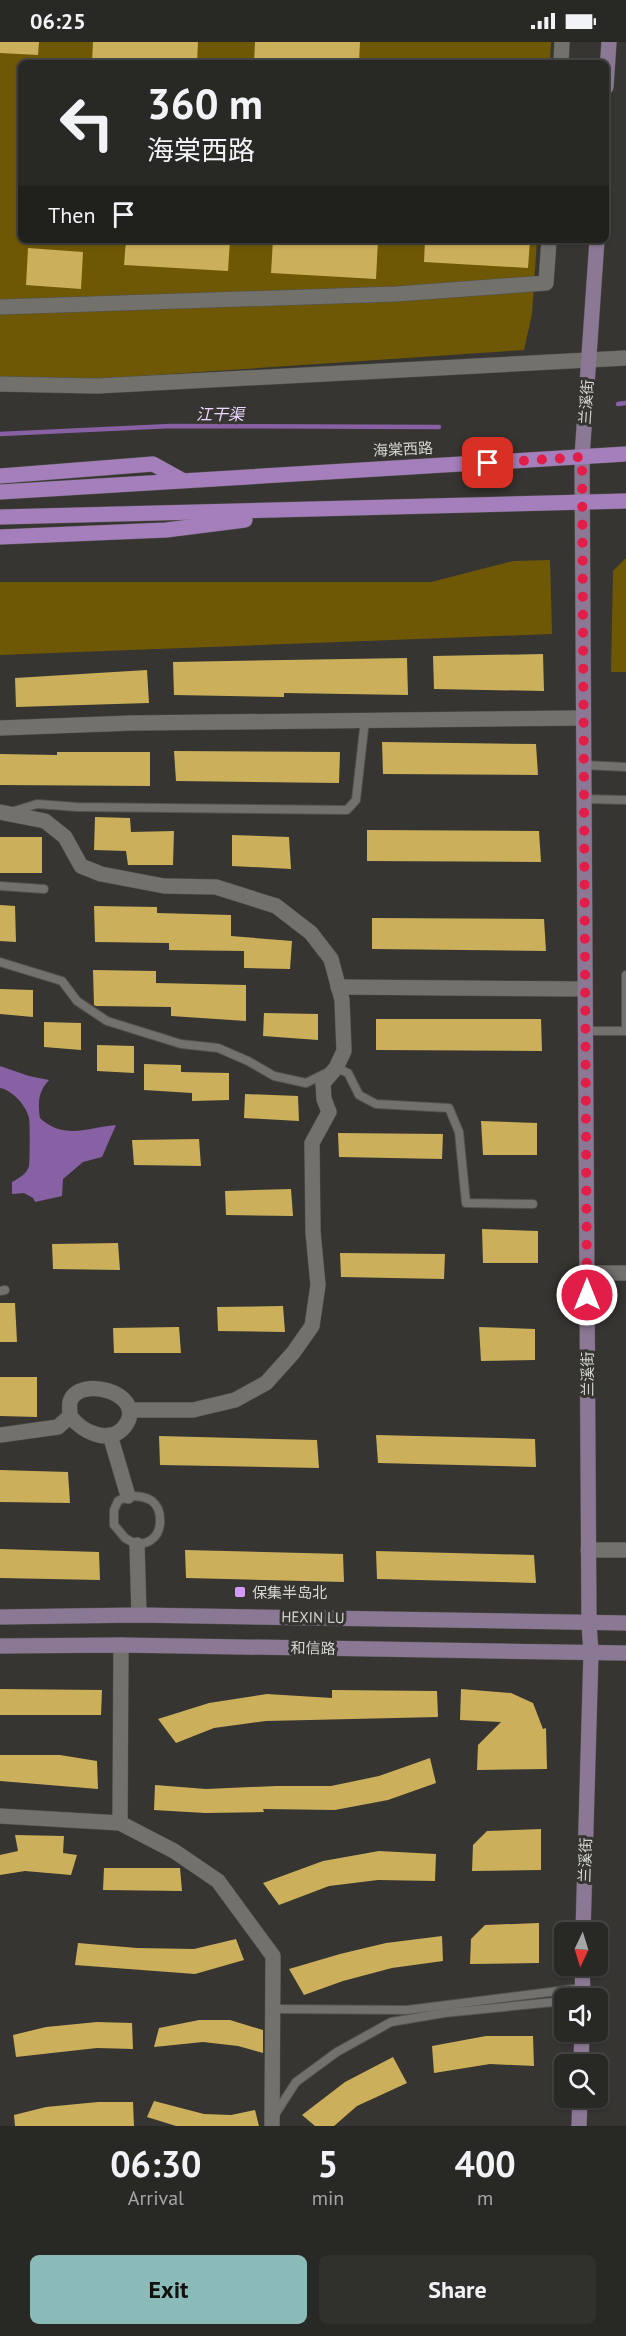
<!DOCTYPE html>
<meta charset="utf-8">
<style>
:root{--surface:#282825;--page:#30302d;--text:#f1f3f6;--muted:#a5a6a7;--line:#444442;--accent:#8bbbb9}
body{margin:0;font-family:"PT Sans","Noto Sans SC",sans-serif;background:var(--page);color:var(--text);height:100vh;display:flex;flex-direction:column;font-size:22px;white-space:nowrap}
*{box-sizing:border-box;margin:0}
p{font-size:20px;color:var(--muted)}
.icon{flex:none;width:33px;height:33px;fill:none;stroke:currentColor;stroke-width:2;stroke-linecap:round;stroke-linejoin:round}
.map{position:relative;height:2084px;overflow:hidden}
.drawer{display:flex;flex-direction:column;background:var(--surface);flex:1}
.drawer>*{flex:none}
.banner{position:absolute;left:18px;top:18px;width:591px;height:183px;border-radius:9px;box-shadow:0 2px 4px #0004,0 0 0 2px var(--line);background:#282825;color:var(--text);overflow:hidden}
.needle{width:39px;rotate:184deg}
.buttons{position:absolute;left:554px;top:1880px;display:grid;gap:12px}
.buttons a{display:grid;place-items:center;width:54px;height:54px;border-radius:9px;background:var(--surface);box-shadow:0 2px 4px #0004,0 0 0 2px var(--line);font-size:30px}
.pin{position:absolute;display:grid;place-items:center;width:51px;height:51px;color:#fff;margin:-26px;border-radius:12px;box-shadow:0 3px 9px #0006}
.me{position:absolute;width:66px;margin:-33px;rotate:0deg;stroke-linejoin:round;filter:drop-shadow(0 0 4px #0008)}
.turn{display:flex;align-items:center;gap:21px;height:126px;padding:0 30px;font-size:27px}
.turn .icon{width:78px;height:78px;stroke-width:2.5}
.turn b{display:block;font-size:42px;line-height:51px}
.then{display:flex;align-items:center;height:57px;padding:0 30px;background:#0003;gap:12px;font-size:22px}
.eta{display:flex;justify-content:space-evenly;align-items:center;height:102px;text-align:center}
.eta b{font-size:36px;font-weight:600;line-height:42px}
.cta{display:flex;gap:12px;margin-top:auto;padding:12px 30px}
.cta a{flex:1;height:69px;border-radius:9px;background:var(--accent);color:#111;font-size:24px;font-weight:600;line-height:69px;text-align:center}
.cta a+a{background:var(--page);color:var(--text)}
.status{display:flex;justify-content:space-between;align-items:center;height:42px;padding:0 30px;background:var(--surface);direction:ltr}
.status svg{height:16px;fill:currentColor}
.map>svg:first-child{display:block}
.green{fill:#6e5806}
.water{fill:#8861a5}
.lines{fill:none;stroke-linecap:round;stroke-linejoin:round}
.stream{stroke:#8861a5;stroke-width:4.5}
.building{fill:#cbaf5a}
.lane-casing{stroke:#52514d;stroke-width:10}
.street-casing{stroke:#52514d;stroke-width:16}
.secondary-casing{stroke:#52514d;stroke-width:16}
.primary-casing{stroke:#52514d;stroke-width:16}
.lane{stroke:#72716c;stroke-width:8}
.street{stroke:#72716c;stroke-width:15}
.secondary{stroke:#8b7894;stroke-width:15}
.primary{stroke:#a47fbc;stroke-width:15}
.route{stroke:#e11d48;stroke-width:10;stroke-dasharray:0 18}
.poi-dot{fill:#d39cfc;stroke:#363531;stroke-width:2}
.labels{text-anchor:middle;dominant-baseline:central;stroke-width:6;stroke-linejoin:round;paint-order:stroke}
.street-label{font-size:15px;fill:#d6d6d3;stroke:#363531}
.poi-label{font-size:15px;fill:#d6d6d3;stroke:#363531;text-anchor:start}
.water-label{font-size:16px;font-style:italic;fill:#ecd8fe;stroke:#363531}
</style>
<div class="status"><b>06:25</b><svg viewBox="0 0 49 12"><path d="M0 12V9h3v3zM5 12V6h3v6zM10 12V3h3v9zM15 12V0h3v12zM26 1h20v11H26zM47 4h2v5h-2z"/></svg></div>
<div class="map">
<svg width="626" height="2084" viewBox="0 0 626 2084">
<rect width="100%" height="100%" fill="#363531"/>
<g class="green">
<polygon points="0,0 551,0 550,21 21,21 21,198 537,198 532,272 524,308 96,337 0,335"/>
<polygon points="626,516 626,630 611,630 613,529"/>
<polygon points="550,518 552,592 0,613 0,540 431,540 513,519"/>
</g>
<path class="water" d="M0,1024L29,1034L49,1038C38,1050 38,1060 40,1076C64,1098 86,1086 116,1083L102,1115L83,1120L63,1137L62,1154L35,1160L33,1156L24,1151L12,1152V1140C19,1136 27,1132 29,1124C30,1121 30,1079 29,1076C26,1063 12,1048 0,1046Z"/>
<g class="lines">
<g class="stream">
<polyline points="618,362 626,361"/>
<polyline points="0,392 171,384 439,385"/>
</g>
</g>
<g class="building">
<polygon points="0,0 39,0 38,13 0,11"/>
<polygon points="93,0 198,0 197,21 92,21"/>
<polygon points="255,0 360,0 359,21 254,21"/>
<polygon points="126,198 230,198 228,229 124,223"/>
<polygon points="273,198 378,198 376,237 271,231"/>
<polygon points="425,198 530,198 528,226 424,220"/>
<polygon points="28,206 83,210 81,247 26,243"/>
<polygon points="543,612 544,649 434,647 433,614"/>
<polygon points="407,616 408,653 284,651 284,655 174,653 173,620"/>
<polygon points="147,628 149,661 16,665 15,636"/>
<polygon points="382,700 536,702 538,733 383,732"/>
<polygon points="174,709 340,710 339,741 176,739"/>
<polygon points="57,710 150,710 150,744 0,743 0,712 57,713"/>
<polygon points="95,775 130,776 131,790 174,789 173,823 128,823 126,809 94,808"/>
<polygon points="367,788 539,789 541,820 367,819"/>
<polygon points="232,793 289,795 291,827 232,824"/>
<rect x="0" y="795" width="42" height="36"/>
<polygon points="0,863 15,864 16,900 0,899"/>
<polygon points="94,864 157,865 157,871 231,873 231,894 292,899 290,927 244,926 244,909 169,908 169,901 95,900"/>
<polygon points="372,876 544,877 546,909 372,907"/>
<polygon points="93,928 156,929 156,941 246,943 246,979 171,974 171,965 96,964 94,963"/>
<polygon points="0,947 33,948 33,975 0,972"/>
<polygon points="264,971 318,972 318,998 263,994"/>
<polygon points="376,977 541,977 542,1009 376,1008"/>
<polygon points="44,980 81,981 81,1008 44,1005"/>
<polygon points="97,1003 134,1004 134,1031 97,1029"/>
<polygon points="144,1022 181,1023 181,1030 229,1031 229,1058 192,1059 192,1051 144,1048"/>
<polygon points="245,1052 298,1054 299,1079 244,1076"/>
<polygon points="481,1079 537,1081 537,1113 483,1113"/>
<polygon points="338,1091 443,1092 442,1117 339,1115"/>
<polygon points="199,1097 201,1124 134,1123 132,1098"/>
<polygon points="291,1147 293,1174 226,1173 225,1149"/>
<polygon points="482,1187 538,1189 538,1221 483,1221"/>
<polygon points="118,1201 120,1228 53,1227 52,1202"/>
<polygon points="340,1211 445,1212 444,1237 341,1235"/>
<polygon points="0,1261 15,1261 17,1300 0,1300"/>
<polygon points="283,1264 285,1290 218,1289 217,1265"/>
<polygon points="179,1285 181,1311 114,1311 113,1286"/>
<polygon points="479,1285 535,1287 535,1318 481,1319"/>
<polygon points="0,1335 37,1335 37,1375 0,1374"/>
<polygon points="376,1393 535,1397 536,1425 378,1421"/>
<polygon points="159,1394 317,1398 319,1426 160,1423"/>
<polygon points="0,1428 68,1430 70,1461 0,1460"/>
<polygon points="0,1507 99,1510 100,1538 0,1536"/>
<polygon points="185,1508 343,1512 344,1540 186,1536"/>
<polygon points="376,1509 534,1513 536,1541 377,1537"/>
<polygon points="0,1647 102,1648 101,1673 0,1673"/>
<polygon points="461,1647 511,1651 533,1661 543,1687 546,1686 547,1727 477,1728 478,1703 501,1680 460,1678"/>
<polygon points="332,1648 437,1649 438,1675 266,1679 214,1686 176,1701 158,1677 209,1661 267,1652 332,1656"/>
<polygon points="0,1713 60,1713 97,1719 98,1747 0,1739"/>
<polygon points="430,1716 436,1741 388,1758 335,1768 263,1767 264,1770 205,1771 154,1768 155,1743 206,1747 276,1744 331,1744 379,1734"/>
<polygon points="541,1787 541,1828 472,1829 473,1803 487,1789"/>
<polygon points="15,1793 64,1794 63,1811 77,1813 71,1833 25,1829 0,1833 0,1813 18,1809"/>
<polygon points="379,1809 436,1812 435,1839 378,1838 329,1844 279,1863 263,1841 323,1819"/>
<polygon points="104,1826 180,1826 182,1849 103,1848"/>
<polygon points="539,1881 539,1921 470,1922 471,1897 485,1883"/>
<polygon points="442,1894 443,1919 392,1926 343,1939 304,1953 289,1927 340,1912 386,1901"/>
<polygon points="236,1897 244,1918 195,1932 75,1923 78,1901 137,1906 194,1907"/>
<polygon points="199,1978 230,1978 263,1988 263,2011 238,2004 203,2000 154,2005 159,1986"/>
<polygon points="97,1980 132,1981 133,2007 97,2006 16,2015 13,1993 46,1985"/>
<polygon points="486,1994 533,1994 534,2024 490,2022 434,2031 432,2004"/>
<polygon points="393,2015 407,2041 357,2064 334,2084 315,2084 302,2073 345,2040"/>
<polygon points="154,2059 204,2072 231,2073 255,2068 259,2084 176,2084 147,2075"/>
<polygon points="98,2060 133,2060 134,2084 15,2084 14,2073 46,2065"/>
</g>
<g class="lines">
<g class="lane-casing">
<g id="lane">
<polyline points="583,723 626,725"/>
<polyline points="583,757 626,758"/>
<polyline points="11,770 37,762 77,765 347,768 356,758 365,678"/>
<polyline points="0,844 44,847"/>
<polyline points="0,920 62,939 77,959 107,979 181,1002 218,1006 248,1019 274,1034 306,1041 336,1026 348,1031 359,1053 376,1062 449,1066 459,1090 466,1161 533,1162"/>
<polyline points="585,989 626,989"/>
<polyline points="626,989 626,933"/>
<polyline points="0,1249 5,1248"/>
<path d="M128,1454C136,1454 145,1454 152,1459C163,1468 163,1490 151,1498C147,1501 141,1502 137,1503L125,1496L114,1483V1468L118,1459Z"/>
<polyline points="273,1967 407,1968 582,1946"/>
<polyline points="274,2074 296,2040 337,2010 391,1980 444,1971 564,1959"/>
</g>
</g>
<g class="street-casing">
<g id="street">
<polyline points="561,21 562,0"/>
<polyline points="0,265 396,252 546,241 549,198"/>
<polyline points="0,342 97,344 626,316"/>
<polyline points="0,686 132,681 583,676"/>
<polyline points="0,770 45,779 65,795 81,824 101,832 164,844 216,845 276,864 311,891 331,917 342,958 344,1009 336,1026 323,1041 324,1057 329,1070 312,1101 313,1190 318,1243 312,1284 293,1311 266,1341 235,1358 193,1368 130,1368"/>
<polyline points="338,945 584,947"/>
<polyline points="587,1231 626,1231"/>
<path d="M0,1393L58,1385L70,1374C70,1370 69,1363 70,1360C78,1333 144,1350 127,1381C113,1405 83,1391 70,1374"/>
<polyline points="110,1393 128,1454"/>
<polyline points="137,1503 139,1573"/>
<polyline points="588,1508 626,1508"/>
<polyline points="0,1774 120,1781 174,1809 218,1839 273,1914 272,2084"/>
<polyline points="120,1781 121,1603"/>
</g>
</g>
<g class="secondary-casing">
<g id="secondary">
<polyline points="606,45 609,0"/>
<polyline points="0,1575 139,1573 626,1581"/>
<polyline points="0,1604 121,1603 626,1611"/>
<polyline points="583,1890 591,1611 589,1581 582,415 597,198"/>
<polyline points="582,1923 583,1956"/>
<polyline points="581,2022 582,1989"/>
<polyline points="579,2084 580,2055"/>
</g>
</g>
<g class="primary-casing">
<g id="primary">
<polyline points="0,434 153,422 182,438"/>
<polyline points="0,450 626,412"/>
<polyline points="0,475 626,459"/>
<polyline points="0,495 166,488 245,478"/>
</g>
</g>
<use href="#lane" class="lane"/>
<use href="#street" class="street"/>
<use href="#secondary" class="secondary"/>
<use href="#primary" class="primary"/>
</g>
<g class="lines">
<polyline class="route" points="488,421 582,415 587,1253"/>
</g>
<rect class="poi-dot" x="234" y="1544" width="12" height="12" rx="3"/>
<g class="labels">
<g class="street-label">
<text transform="translate(586 360) rotate(-86)">兰溪街</text>
<text transform="translate(403 407) rotate(-3)">海棠西路</text>
<text transform="translate(587 1332) rotate(-90)">兰溪街</text>
<text transform="translate(313 1575) rotate(1)">HEXIN LU</text>
<text transform="translate(313 1606) rotate(1)">和信路</text>
<text transform="translate(585 1818) rotate(-88)">兰溪街</text>
</g>
<g class="poi-label">
<text x="252" y="1550">保集半岛北</text>
</g>
<g class="water-label">
<text x="220" y="372">江干渠</text>
</g>
</g>
</svg>
<div class="buttons">
<a><svg class="needle" viewBox="-14 -14 28 28"><path d="M0-13l5 13h-10z" fill="#e53935"/><path d="M0 13l5-13h-10z" fill="#a5a6a7"/></svg></a>
<a><svg class="icon" aria-label="sound" viewBox="0 0 24 24"><path d="M4 9h4l5-4v14l-5-4H4zM17 9q2 3 0 6"/></svg></a>
<a><svg class="icon" aria-label="search" viewBox="0 0 24 24"><circle cx="10" cy="10" r="6"/><path d="M15 15l6 6"/></svg></a>
</div>
<div class="pin" style="left:488px;top:421px;background:#d93025"><svg class="icon" aria-label="arrive" viewBox="0 0 24 24"><path d="M6 21V4h12l-3 4 3 4H6"/></svg></div>
<svg class="me" style="left:587px;top:1253px" viewBox="-20 -20 40 40"><circle r="17" fill="#e11d48" stroke="#fff" stroke-width="3"/><path d="M0-11L8 9 0 5-8 9z" fill="#fff"/></svg>
<div class="banner">
<div class="turn"><svg class="icon" aria-label="left" viewBox="0 0 24 24"><path d="M17 20v-9H6M10 6l-5 5 5 5"/></svg><div><b>360 m</b>海棠西路</div></div>
<div class="then">Then<svg class="icon" aria-label="arrive" viewBox="0 0 24 24"><path d="M6 21V4h12l-3 4 3 4H6"/></svg></div>
</div>
</div>
<section class="drawer">
<div class="eta">
<div><b>06:30</b><p>Arrival</p></div>
<div><b>5</b><p>min</p></div>
<div><b>400</b><p>m</p></div>
</div>
<div class="cta"><a>Exit</a><a>Share</a></div>
</section>
